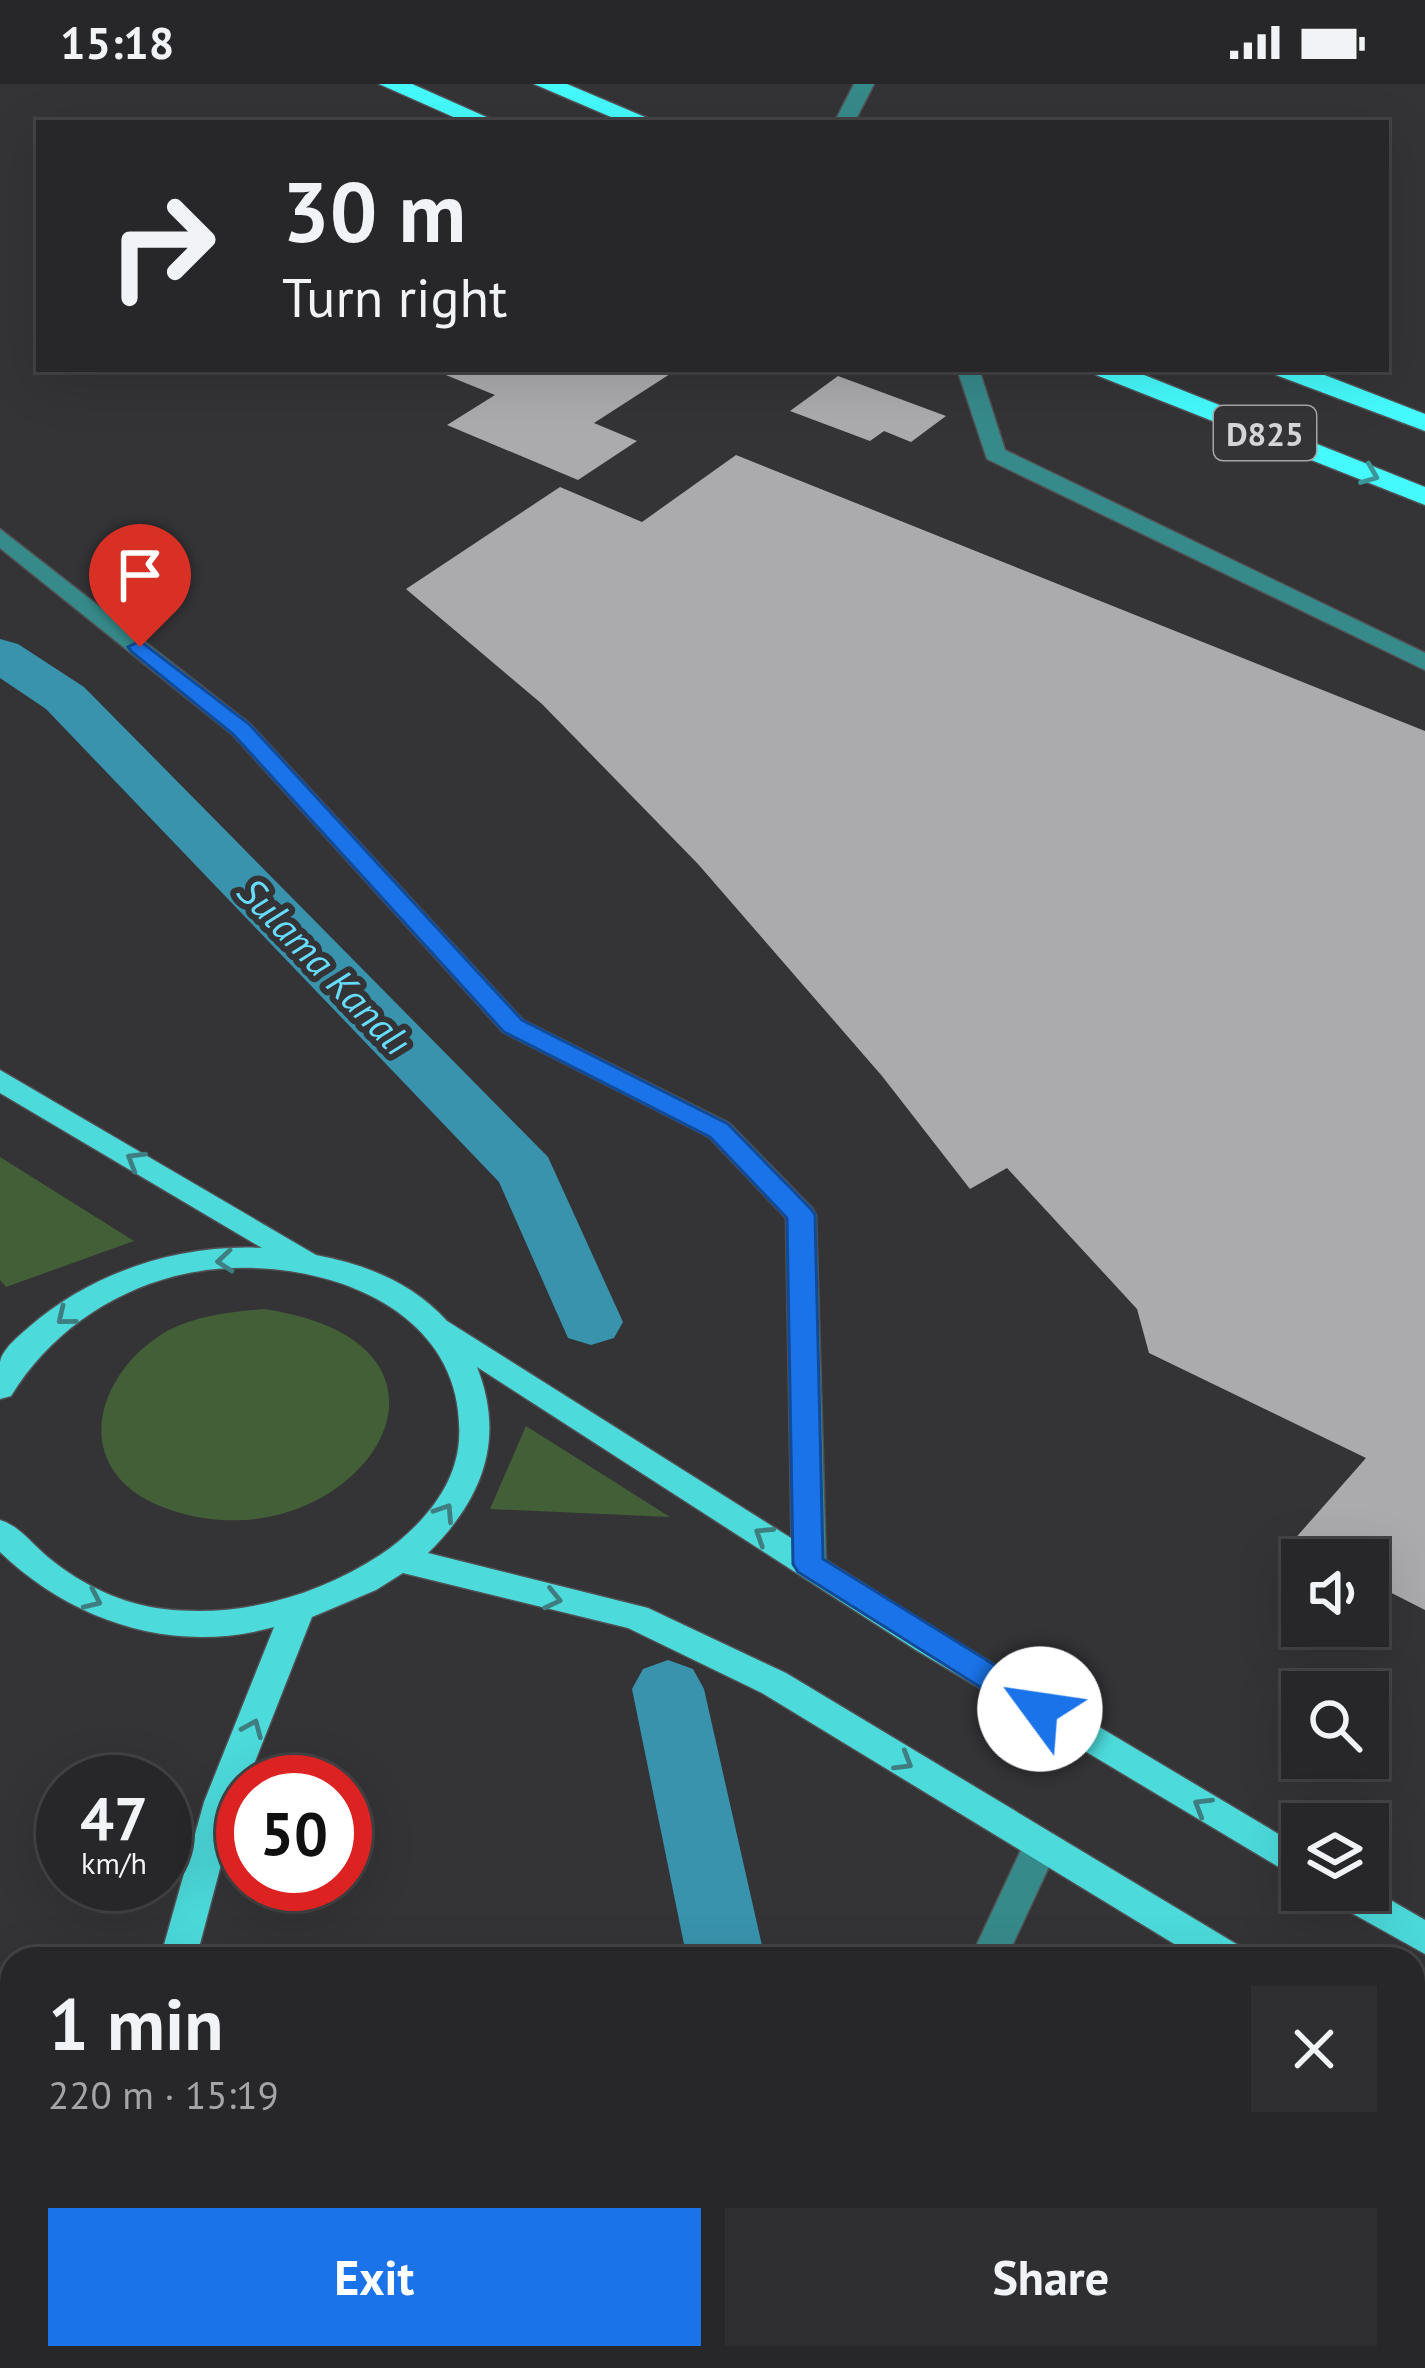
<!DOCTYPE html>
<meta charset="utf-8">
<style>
:root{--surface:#272628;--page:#2f2e30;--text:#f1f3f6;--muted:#a4a5a8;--line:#434345;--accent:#1a73e8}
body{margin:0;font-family:"PT Sans",sans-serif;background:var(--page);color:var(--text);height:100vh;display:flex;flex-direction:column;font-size:45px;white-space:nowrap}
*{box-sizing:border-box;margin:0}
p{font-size:39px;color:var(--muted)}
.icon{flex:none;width:66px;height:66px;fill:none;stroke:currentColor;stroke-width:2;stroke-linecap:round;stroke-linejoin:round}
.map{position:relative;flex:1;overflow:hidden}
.panel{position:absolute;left:0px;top:1863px;width:1425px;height:423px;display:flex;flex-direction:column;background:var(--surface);border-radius:36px 36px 0 0;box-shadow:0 12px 48px #0002,0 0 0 3px var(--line)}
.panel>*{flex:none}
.top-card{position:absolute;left:36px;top:36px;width:1353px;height:252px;border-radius:0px;box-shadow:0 12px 48px #0002,0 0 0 3px var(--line);background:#272628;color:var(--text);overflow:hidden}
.fabs{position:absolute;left:1281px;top:1455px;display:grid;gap:24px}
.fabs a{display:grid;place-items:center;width:108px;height:108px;border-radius:0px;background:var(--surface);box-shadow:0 12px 48px #0002,0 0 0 3px var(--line);font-size:60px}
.speed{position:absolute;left:36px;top:1671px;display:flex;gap:24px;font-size:60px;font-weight:700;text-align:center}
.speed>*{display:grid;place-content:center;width:156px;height:156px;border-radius:50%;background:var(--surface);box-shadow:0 12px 48px #0002,0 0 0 3px var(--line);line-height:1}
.speed small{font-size:30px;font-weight:400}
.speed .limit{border:18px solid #d22;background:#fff;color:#111}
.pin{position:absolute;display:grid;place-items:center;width:102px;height:102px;color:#fff;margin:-123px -51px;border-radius:50% 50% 50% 0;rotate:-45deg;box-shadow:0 0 12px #0007}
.pin .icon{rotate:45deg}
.me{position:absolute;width:132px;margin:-66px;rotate:301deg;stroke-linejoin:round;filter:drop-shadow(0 0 9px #0008)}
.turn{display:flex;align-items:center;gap:42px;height:252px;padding:0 48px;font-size:54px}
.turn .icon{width:156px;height:156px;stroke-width:2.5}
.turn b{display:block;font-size:84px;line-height:102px}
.round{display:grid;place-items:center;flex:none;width:126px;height:126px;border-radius:0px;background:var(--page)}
.head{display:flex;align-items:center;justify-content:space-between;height:204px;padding:0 48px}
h1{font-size:72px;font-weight:700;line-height:90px}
.action{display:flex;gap:24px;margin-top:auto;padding:24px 48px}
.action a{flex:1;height:138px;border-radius:0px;background:var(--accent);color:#fff;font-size:48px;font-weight:700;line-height:138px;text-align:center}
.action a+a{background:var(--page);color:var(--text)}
.status{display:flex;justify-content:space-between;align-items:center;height:84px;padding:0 60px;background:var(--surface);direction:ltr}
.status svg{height:33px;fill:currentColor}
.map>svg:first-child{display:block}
.green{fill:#435f37}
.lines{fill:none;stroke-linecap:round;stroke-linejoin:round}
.canal{fill:#3993ad;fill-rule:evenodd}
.building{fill:#abaaad}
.minor-casing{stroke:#515053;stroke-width:3}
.major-casing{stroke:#515053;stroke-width:3}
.highway-casing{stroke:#515053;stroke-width:3}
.minor{fill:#378a8a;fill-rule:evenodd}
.major{fill:#4cdadb;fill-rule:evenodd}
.highway{fill:#45fafc;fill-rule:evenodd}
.oneway{stroke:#3c9699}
.oneway2{stroke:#3f7e80}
.route{fill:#1a73e8;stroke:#114b97;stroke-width:3}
.labels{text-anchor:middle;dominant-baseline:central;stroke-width:12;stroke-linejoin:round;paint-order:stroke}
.shield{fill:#343336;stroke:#a5a4a6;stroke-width:3}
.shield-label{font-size:33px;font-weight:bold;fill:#d5d4d6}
.water-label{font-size:39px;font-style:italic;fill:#66dcff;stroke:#343336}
</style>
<div class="status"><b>15:18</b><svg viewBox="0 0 49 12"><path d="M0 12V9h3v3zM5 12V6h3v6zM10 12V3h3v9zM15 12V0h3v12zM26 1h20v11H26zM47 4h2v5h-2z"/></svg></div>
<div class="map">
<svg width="1425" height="2284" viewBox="0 0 1425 2284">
<rect width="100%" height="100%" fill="#343336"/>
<g class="green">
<polygon points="0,1073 134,1157 6,1203 0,1196"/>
<path d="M264,1225C513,1262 344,1496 160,1422C68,1384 95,1289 167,1247C197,1231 231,1228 264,1225Z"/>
<polygon points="526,1342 670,1433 490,1425"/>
</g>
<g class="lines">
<g class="canal">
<polygon points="0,555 18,560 84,603 548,1073 623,1238 614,1254 591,1261 568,1254 499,1098 46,625 0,594"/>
<polygon points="668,1576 693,1585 704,1605 765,1875 687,1875 632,1605 643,1585"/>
<polygon points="768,2274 852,2274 854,2284 770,2284"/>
</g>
</g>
<g class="building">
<polygon points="431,285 657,285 670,290 594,339 637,357 578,396 447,341 495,311"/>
<polygon points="838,292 946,332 911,358 884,347 870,357 790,327"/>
<polygon points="736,371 1425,647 1425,1526 1368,1497 1368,1476 1328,1476 1292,1458 1366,1374 1149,1269 1137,1225 1007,1084 970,1105 882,992 698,780 542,620 406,505 560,403 642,438"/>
</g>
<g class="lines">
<g class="minor-casing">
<g id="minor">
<polygon points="854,0 874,0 854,39 834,39"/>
<polygon points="957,285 979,285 1005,366 1425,569 1425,586 987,375"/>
<polygon points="0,445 250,640 523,936 729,1039 812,1124 816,1131 826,1480 821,1489 809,1493 797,1489 792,1480 786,1134 709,1053 503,948 232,650 0,464"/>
<polygon points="1041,1746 1054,1751 1059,1761 1006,1875 970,1875 1028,1751"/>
<polygon points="951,2274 991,2274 993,2284 953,2284"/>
</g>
</g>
<g class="major-casing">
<g id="major">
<path d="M0,986L316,1171C365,1180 413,1199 447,1237L940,1548L1302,1764V1797L916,1566L477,1283C506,1356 482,1416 428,1469L648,1524L786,1589L1243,1864L1248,1875H1199L762,1609L628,1544L403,1489L376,1506L312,1533L247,1698H243L196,1875H160L204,1718L274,1543C174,1571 73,1538 0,1468V1436C20,1442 33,1461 49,1474C82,1501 122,1520 164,1525C240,1534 317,1512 380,1471C419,1445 456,1404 459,1356C468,1210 290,1163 175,1192C106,1210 48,1252 11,1312L0,1315C0,1304 0,1289 0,1278C3,1264 19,1252 29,1243C92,1188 179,1160 262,1164L0,1009Z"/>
<polygon points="1368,1803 1425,1836 1425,1870 1330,1817 1325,1806"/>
<polygon points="1413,1969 1425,1973 1425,2010 1413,2005"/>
<polygon points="49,2274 89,2274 87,2284 47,2284"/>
</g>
</g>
<g class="highway-casing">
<g id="highway">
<polygon points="379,0 412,0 500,39 467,39"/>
<polygon points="534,0 567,0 659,39 625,39"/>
<polygon points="1092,285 1129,285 1425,403 1425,421 1096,291"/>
<polygon points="1272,285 1309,285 1425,330 1425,347 1276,291"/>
</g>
</g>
<use href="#minor" class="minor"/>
<use href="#major" class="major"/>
<use href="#highway" class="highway"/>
</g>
<defs><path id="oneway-chevron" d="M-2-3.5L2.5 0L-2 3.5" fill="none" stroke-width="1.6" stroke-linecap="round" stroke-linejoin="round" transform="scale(3)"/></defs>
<use class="oneway" href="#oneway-chevron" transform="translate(1370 391) rotate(22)"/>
<g class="oneway2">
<use href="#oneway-chevron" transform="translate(135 1076) rotate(-149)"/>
<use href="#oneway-chevron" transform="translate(225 1177) rotate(175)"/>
<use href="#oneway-chevron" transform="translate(65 1233) rotate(141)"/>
<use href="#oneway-chevron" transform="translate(445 1428) rotate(-57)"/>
<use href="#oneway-chevron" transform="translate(763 1451) rotate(-147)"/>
<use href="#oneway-chevron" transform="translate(553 1515) rotate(13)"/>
<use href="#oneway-chevron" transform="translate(93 1516) rotate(24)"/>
<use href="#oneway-chevron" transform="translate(253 1644) rotate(-67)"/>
<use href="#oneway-chevron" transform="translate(904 1678) rotate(31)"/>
<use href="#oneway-chevron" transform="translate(1202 1722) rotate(-149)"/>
</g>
<polygon class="route" points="140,557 249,640 522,936 728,1040 811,1125 815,1131 823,1475 1051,1616 1056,1625 1051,1634 1040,1637 1029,1634 798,1488 793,1480 787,1134 710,1053 504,948 233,650 132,568 128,563"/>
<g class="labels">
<rect class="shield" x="1214" y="322" width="102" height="54" rx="9"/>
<g class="shield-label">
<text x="1265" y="349">D825</text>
</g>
<g class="water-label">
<text transform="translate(325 882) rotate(46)">Sulama Kanalı</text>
</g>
</g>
</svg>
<div class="fabs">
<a><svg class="icon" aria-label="sound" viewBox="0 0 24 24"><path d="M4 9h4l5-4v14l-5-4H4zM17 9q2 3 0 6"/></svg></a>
<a><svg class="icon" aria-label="search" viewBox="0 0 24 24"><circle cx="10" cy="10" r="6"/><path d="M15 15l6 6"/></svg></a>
<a><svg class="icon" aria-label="layers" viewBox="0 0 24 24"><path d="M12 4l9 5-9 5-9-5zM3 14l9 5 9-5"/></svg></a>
</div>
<div class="speed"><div>47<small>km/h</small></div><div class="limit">50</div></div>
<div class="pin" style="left:140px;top:563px;background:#d93025"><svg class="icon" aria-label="arrive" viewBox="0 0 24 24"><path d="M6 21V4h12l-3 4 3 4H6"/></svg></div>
<svg class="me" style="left:1040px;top:1625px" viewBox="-20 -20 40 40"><circle r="19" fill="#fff"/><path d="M0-13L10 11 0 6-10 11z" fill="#1a73e8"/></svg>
<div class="top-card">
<div class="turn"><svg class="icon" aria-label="right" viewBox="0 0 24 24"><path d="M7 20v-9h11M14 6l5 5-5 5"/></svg><div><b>30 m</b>Turn right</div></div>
</div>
<section class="panel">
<div class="head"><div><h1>1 min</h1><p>220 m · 15:19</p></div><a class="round"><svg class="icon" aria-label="close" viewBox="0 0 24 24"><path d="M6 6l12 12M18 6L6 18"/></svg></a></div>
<div class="action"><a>Exit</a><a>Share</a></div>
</section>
</div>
